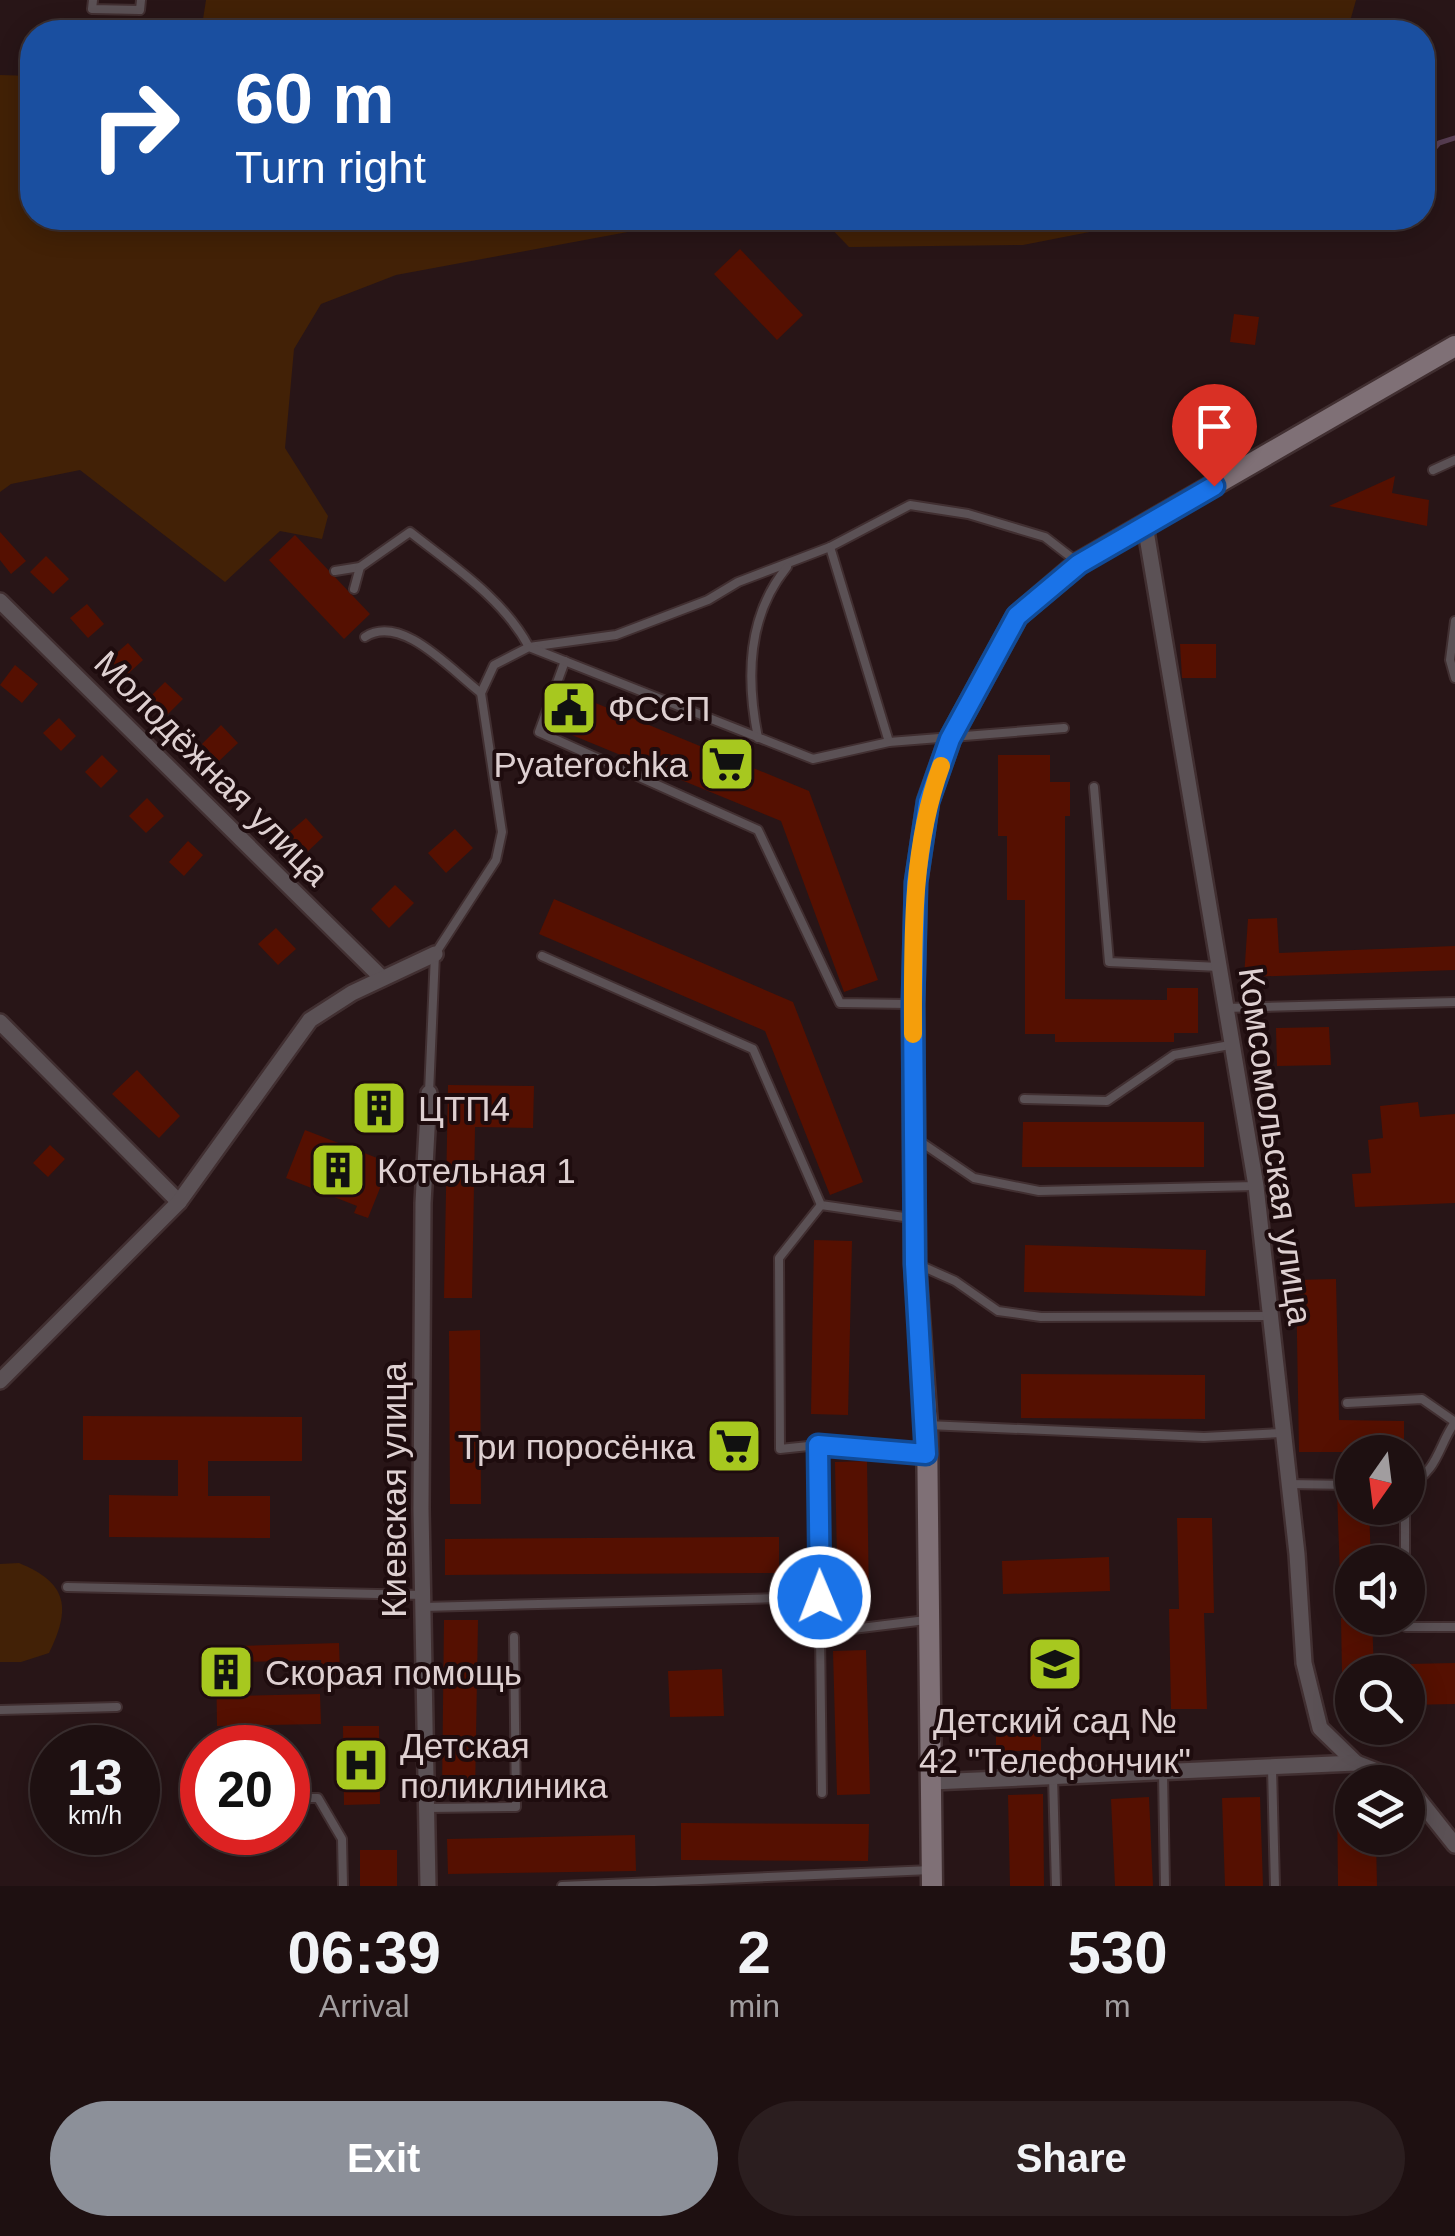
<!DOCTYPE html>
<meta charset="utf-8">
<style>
:root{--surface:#1e1011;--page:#2b1e1f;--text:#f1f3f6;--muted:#a19d9f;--line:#3c3031;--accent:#8c9099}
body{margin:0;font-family:Helvetica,sans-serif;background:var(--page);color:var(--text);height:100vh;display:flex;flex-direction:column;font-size:38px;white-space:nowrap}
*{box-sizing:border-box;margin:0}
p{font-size:32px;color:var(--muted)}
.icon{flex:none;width:55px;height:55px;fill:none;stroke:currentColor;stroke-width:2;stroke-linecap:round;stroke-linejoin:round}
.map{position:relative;height:1886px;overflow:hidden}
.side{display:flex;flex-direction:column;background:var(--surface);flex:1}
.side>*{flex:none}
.guide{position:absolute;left:20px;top:20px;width:1415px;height:210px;border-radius:40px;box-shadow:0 5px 25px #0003,0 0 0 2px var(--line);background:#1a4fa0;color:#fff;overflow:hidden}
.needle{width:65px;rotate:194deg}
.buttons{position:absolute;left:1335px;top:1435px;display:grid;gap:20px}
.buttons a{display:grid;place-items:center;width:90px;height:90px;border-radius:50%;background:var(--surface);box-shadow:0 5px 25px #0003,0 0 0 2px var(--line);font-size:50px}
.speed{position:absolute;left:30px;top:1725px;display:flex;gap:20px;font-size:50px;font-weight:700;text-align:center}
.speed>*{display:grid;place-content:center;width:130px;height:130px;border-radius:50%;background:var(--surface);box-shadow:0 5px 25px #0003,0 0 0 2px var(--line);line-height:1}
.speed small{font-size:25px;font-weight:400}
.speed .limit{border:15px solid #d22;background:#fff;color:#111}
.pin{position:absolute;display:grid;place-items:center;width:85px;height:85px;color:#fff;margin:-102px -42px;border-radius:50% 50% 50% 0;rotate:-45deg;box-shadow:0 0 10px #0007}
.pin .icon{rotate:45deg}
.me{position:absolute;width:110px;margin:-55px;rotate:359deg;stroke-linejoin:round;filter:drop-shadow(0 0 8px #0008)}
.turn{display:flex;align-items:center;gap:35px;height:210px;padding:0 50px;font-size:45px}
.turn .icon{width:130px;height:130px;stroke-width:2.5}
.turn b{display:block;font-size:70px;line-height:85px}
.eta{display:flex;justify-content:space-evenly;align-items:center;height:170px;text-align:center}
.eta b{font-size:60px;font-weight:700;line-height:70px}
.cta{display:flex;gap:20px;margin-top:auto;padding:20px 50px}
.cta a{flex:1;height:115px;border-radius:60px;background:var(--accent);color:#fff;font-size:40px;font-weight:700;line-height:115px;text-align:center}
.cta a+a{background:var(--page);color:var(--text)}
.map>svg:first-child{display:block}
.green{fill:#422106}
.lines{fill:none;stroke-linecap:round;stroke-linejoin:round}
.stream{stroke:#583e53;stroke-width:5}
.building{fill:#551001}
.lane-casing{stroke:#412f31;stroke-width:12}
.street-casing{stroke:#412f31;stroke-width:20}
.secondary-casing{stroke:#412f31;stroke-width:25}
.lane{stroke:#5b5155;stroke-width:8}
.street{stroke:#5b5155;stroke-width:15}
.secondary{stroke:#7f7076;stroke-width:20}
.route-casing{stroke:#114b97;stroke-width:25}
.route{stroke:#1a73e8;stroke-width:18}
.slow{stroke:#f59e0b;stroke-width:18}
.labels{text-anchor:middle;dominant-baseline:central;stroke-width:8;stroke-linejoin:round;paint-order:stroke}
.poi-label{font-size:35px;fill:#ded0d1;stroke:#1e0c0e;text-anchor:start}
.street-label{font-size:35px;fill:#ded0d1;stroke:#1e0c0e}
</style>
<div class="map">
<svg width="1455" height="1886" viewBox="0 0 1455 1886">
<rect width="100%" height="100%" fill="#281517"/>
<g class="green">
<polygon points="206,0 1356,0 1347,32 201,32"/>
<polygon points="0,75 32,76 32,218 703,218 396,275 321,304 294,349 285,448 328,516 322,539 280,531 225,582 80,470 11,484 0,492"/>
<polygon points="821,218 1161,218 1023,245 849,247"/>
<path d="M19,1563C68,1583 71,1608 49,1653L21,1662H0V1564Z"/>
</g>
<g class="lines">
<polyline class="stream" points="1422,168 1427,167 1424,160 1439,143 1455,138"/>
</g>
<g class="building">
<polygon points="740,249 803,315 777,340 714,274"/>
<polygon points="1234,314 1259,317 1255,345 1230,342"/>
<polygon points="1395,476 1392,493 1429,500 1427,526 1329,506"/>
<polygon points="0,532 26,561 11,574 0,560"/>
<polygon points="295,535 370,614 344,639 269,560"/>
<polygon points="46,556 69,579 53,594 30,572"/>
<polygon points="87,604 104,624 88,638 70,618"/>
<polygon points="128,643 143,660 119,682 104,664"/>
<polygon points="1180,644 1216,644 1216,678 1182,678"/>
<polygon points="15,665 38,684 22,703 0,685"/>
<polygon points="165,682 183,699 167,715 149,698"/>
<polygon points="564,690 809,791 878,980 844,992 781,821 550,726"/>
<polygon points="59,718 76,736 61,751 43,733"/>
<polygon points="221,725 238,743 219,761 202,744"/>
<polygon points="102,755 118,771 101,788 85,772"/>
<polygon points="998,755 1050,755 1050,782 1070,782 1070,816 1065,816 1065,999 1167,1000 1167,988 1198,988 1198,1033 1174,1033 1174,1042 1055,1042 1055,1034 1025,1034 1025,900 1007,900 1007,836 998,836"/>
<polygon points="147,798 164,816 146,833 129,816"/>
<polygon points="306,818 323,837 304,855 286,835"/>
<polygon points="455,829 473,848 446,873 428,853"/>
<polygon points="188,841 203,855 184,876 169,862"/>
<polygon points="395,885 414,903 389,928 371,909"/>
<polygon points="554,899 793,1002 863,1182 830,1195 765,1031 539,934"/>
<polygon points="1277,918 1279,953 1455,946 1455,970 1244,977 1248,919"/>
<polygon points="276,928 296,949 278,965 258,944"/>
<polygon points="1329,1027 1331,1065 1277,1066 1276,1028"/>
<polygon points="137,1070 180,1116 159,1138 112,1094"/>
<polygon points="448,1085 534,1086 533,1128 475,1127 472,1298 444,1298"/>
<polygon points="373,1087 396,1094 385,1130 362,1123"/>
<polygon points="1418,1102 1420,1117 1455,1114 1455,1203 1355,1207 1352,1174 1371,1173 1368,1140 1383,1138 1380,1106"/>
<polygon points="1023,1122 1204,1122 1204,1167 1022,1167"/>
<polygon points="305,1130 390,1163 368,1218 354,1213 357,1206 286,1178"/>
<polygon points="50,1145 65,1159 48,1177 33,1163"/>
<polygon points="814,1240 852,1241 848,1415 811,1414"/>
<polygon points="1025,1245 1206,1250 1205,1296 1024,1292"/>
<polygon points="1336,1279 1339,1420 1404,1421 1404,1452 1299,1452 1296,1280"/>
<polygon points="480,1330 481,1504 450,1504 449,1331"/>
<polygon points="1021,1374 1205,1375 1205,1419 1021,1418"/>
<polygon points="83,1416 302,1417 302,1461 208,1461 208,1496 270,1496 270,1538 109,1537 109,1495 178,1496 178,1460 83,1460"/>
<polygon points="754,1425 755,1456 719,1457 718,1427"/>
<polygon points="867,1461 869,1608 838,1609 835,1462"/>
<polygon points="1337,1492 1352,1492 1352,1508 1369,1508 1371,1562 1352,1562 1352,1604 1341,1604"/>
<polygon points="1177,1518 1212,1518 1214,1613 1204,1613 1207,1709 1171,1709 1169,1609 1179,1609"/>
<polygon points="779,1537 779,1573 445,1575 445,1539"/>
<polygon points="1109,1557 1110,1591 1003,1594 1002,1561"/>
<polygon points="1341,1618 1372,1618 1374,1672 1342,1672"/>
<polygon points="444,1620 478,1620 475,1795 442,1795"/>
<polygon points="339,1643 340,1673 322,1674 321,1660 239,1662 239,1646"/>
<polygon points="216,1650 236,1650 237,1696 320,1694 321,1724 217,1726"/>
<polygon points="866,1650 870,1794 837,1795 833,1651"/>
<polygon points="1455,1663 1455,1704 1408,1705 1408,1664"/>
<polygon points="722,1669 724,1716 670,1717 668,1671"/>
<polygon points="343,1726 379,1726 380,1804 344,1805"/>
<rect x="996" y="1726" width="45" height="25"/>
<polygon points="1337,1790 1352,1790 1352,1838 1376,1838 1377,1886 1338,1886"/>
<polygon points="1043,1794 1044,1886 1010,1886 1008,1795"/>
<polygon points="1149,1797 1153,1886 1115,1886 1111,1799"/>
<polygon points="1260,1797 1263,1886 1225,1886 1222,1798"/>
<polygon points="681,1823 869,1824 868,1861 681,1860"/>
<polygon points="635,1835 636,1871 448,1874 447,1839"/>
<rect x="360" y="1850" width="37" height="36"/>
</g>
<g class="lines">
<g class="lane-casing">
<g id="lane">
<polyline points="93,0 92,9 140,10 141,0"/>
<polyline points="1433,470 1455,460"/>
<polyline points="830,547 889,742"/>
<polyline points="335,571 360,567"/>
<path d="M354,589L360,567L410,532C453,566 503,598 529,647L616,635L708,600L738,582L830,547L910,505L968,514L1045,537L1076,561"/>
<polyline points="1455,621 1450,660 1455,678"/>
<path d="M365,637C402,613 452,671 481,693"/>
<polyline points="565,661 539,732 758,830 840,1003 909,1004"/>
<path d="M758,738C746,678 747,616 787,567"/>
<polyline points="1094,787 1109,962 1220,967"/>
<polyline points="542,956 753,1049 821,1205 911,1218"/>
<polyline points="1224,1008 1455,1002"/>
<polyline points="429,1093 435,954 496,860 502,832 481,693 494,665 529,647 813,759 889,742 1064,728"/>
<polyline points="1024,1099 1107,1101 1174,1055 1230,1045"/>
<polyline points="918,1140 974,1178 1039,1191 1256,1186"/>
<polyline points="821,1205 779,1258 780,1449 818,1445 926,1454"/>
<polyline points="919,1265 955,1281 998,1311 1041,1317 1272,1316"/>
<polyline points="1347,1403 1422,1399 1455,1422"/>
<polyline points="927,1425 1204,1437 1282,1433"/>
<polyline points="818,1445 820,1633 926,1620"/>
<polyline points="1287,1484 1352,1485"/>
<path d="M1408,1485C1438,1472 1438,1446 1455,1422"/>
<polyline points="1405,1508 1405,1562"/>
<polyline points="67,1587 423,1595"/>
<polyline points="423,1607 819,1597"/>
<polyline points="1406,1618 1406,1627 1455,1627"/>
<polyline points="820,1633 822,1793"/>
<polyline points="0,1710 117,1707"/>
<polyline points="1272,1768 1275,1886"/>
<polyline points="1163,1773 1165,1886"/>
<polyline points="1053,1776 1056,1886"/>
<polyline points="197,1796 202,1796"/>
<polyline points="288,1798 318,1798 342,1839 343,1886"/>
<polyline points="428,1808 516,1807 514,1637"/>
<polyline points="562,1886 931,1870"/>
</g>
</g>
<g class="street-casing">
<g id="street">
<polyline points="1145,525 1256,1186 1297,1554 1304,1663 1320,1728 1356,1763"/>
<polyline points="0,601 382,978"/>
<polyline points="0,1022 179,1202"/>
<polyline points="0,1381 179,1202 310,1020 352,993 435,954"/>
<polyline points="932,1782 1356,1763 1405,1782"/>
<polyline points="1408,1786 1455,1845"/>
<polyline points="428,1886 421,1509 423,1203 429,1093"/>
</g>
</g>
<g class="secondary-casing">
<polyline id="secondary" points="932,1886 927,1425 915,1263 913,1005 916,883 928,801 950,739 1017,616 1079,563 1455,346"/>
</g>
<use href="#lane" class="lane"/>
<use href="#street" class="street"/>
<use href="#secondary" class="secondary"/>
</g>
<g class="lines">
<g class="route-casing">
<polyline id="route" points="820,1597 818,1445 926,1454 915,1264 913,1004 916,882 928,802 950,739 1017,616 1079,564 1214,486"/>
</g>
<use href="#route" class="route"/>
<path class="slow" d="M913,1034C913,945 910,851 941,766"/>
</g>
<defs>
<g id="civic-square" transform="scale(2.875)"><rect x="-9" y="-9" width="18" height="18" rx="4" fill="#a7c81f" stroke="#1e0c0e"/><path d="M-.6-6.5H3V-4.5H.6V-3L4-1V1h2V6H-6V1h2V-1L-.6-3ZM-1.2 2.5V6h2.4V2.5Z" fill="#111"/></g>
<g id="supermarket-square" transform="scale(2.875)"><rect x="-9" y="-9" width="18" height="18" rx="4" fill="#a7c81f" stroke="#1e0c0e"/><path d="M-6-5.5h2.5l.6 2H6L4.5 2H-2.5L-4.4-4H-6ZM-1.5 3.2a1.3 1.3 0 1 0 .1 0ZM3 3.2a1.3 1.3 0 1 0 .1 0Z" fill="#111"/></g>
<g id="building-square" transform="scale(2.875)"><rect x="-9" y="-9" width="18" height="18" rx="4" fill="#a7c81f" stroke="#1e0c0e"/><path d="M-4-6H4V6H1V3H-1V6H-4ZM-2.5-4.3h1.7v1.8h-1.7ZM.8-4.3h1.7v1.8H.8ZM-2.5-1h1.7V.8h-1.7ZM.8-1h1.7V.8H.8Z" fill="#111"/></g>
<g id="school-square" transform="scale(2.875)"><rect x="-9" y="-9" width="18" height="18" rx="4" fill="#a7c81f" stroke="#1e0c0e"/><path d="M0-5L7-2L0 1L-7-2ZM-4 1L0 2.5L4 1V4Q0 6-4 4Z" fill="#111"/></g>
<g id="hospital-square" transform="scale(2.875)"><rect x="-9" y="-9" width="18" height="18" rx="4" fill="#a7c81f" stroke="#1e0c0e"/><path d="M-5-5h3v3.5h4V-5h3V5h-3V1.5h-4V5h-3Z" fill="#111"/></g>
</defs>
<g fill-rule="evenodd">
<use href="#civic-square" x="569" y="708"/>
<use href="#supermarket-square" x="727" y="764"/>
<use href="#building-square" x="379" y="1108"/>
<use href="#building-square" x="338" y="1170"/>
<use href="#supermarket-square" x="734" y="1446"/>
<use href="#school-square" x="1055" y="1664"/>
<use href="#building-square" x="226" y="1672"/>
<use href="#hospital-square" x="361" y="1765"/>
</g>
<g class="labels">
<g class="poi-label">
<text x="608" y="708">ФССП</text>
<text x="688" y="764" text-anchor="end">Pyaterochka</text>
<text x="418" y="1108">ЦТП4</text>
<text x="377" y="1170">Котельная 1</text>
<text x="695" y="1446" text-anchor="end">Три поросёнка</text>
<text x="265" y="1672">Скорая помощь</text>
<text x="1055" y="1720" text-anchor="middle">Детский сад №<tspan x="1055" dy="40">42 "Телефончик"</tspan></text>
<text x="400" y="1745">Детская<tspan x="400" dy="40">поликлиника</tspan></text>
</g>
<g class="street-label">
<text transform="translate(212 768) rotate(45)">Молодёжная улица</text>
<text transform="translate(1276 1146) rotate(82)">Комсомольская улица</text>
<text transform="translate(393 1490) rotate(-90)">Киевская улица</text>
</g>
</g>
</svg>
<div class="buttons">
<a><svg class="needle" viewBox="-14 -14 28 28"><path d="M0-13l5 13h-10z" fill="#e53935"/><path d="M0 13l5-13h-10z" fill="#a19d9f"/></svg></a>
<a><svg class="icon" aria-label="sound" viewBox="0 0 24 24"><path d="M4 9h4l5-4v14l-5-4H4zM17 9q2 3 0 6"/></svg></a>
<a><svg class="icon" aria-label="search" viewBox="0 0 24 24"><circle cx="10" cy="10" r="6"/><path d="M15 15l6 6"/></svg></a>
<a><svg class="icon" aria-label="layers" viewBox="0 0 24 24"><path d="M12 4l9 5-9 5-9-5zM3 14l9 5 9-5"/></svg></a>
</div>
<div class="speed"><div>13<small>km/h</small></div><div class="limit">20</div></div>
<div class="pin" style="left:1214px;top:486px;background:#d93025"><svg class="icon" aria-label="arrive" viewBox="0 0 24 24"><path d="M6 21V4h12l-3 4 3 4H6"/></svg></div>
<svg class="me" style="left:820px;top:1597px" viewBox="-20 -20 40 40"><circle r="17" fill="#1a73e8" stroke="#fff" stroke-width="3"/><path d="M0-11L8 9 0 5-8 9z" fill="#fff"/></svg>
<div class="guide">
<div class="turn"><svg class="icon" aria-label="right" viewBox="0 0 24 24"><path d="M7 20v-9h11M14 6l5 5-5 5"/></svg><div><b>60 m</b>Turn right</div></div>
</div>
</div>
<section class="side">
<div class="eta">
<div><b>06:39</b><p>Arrival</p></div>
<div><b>2</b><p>min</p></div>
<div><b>530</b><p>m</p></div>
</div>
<div class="cta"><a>Exit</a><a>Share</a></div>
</section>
